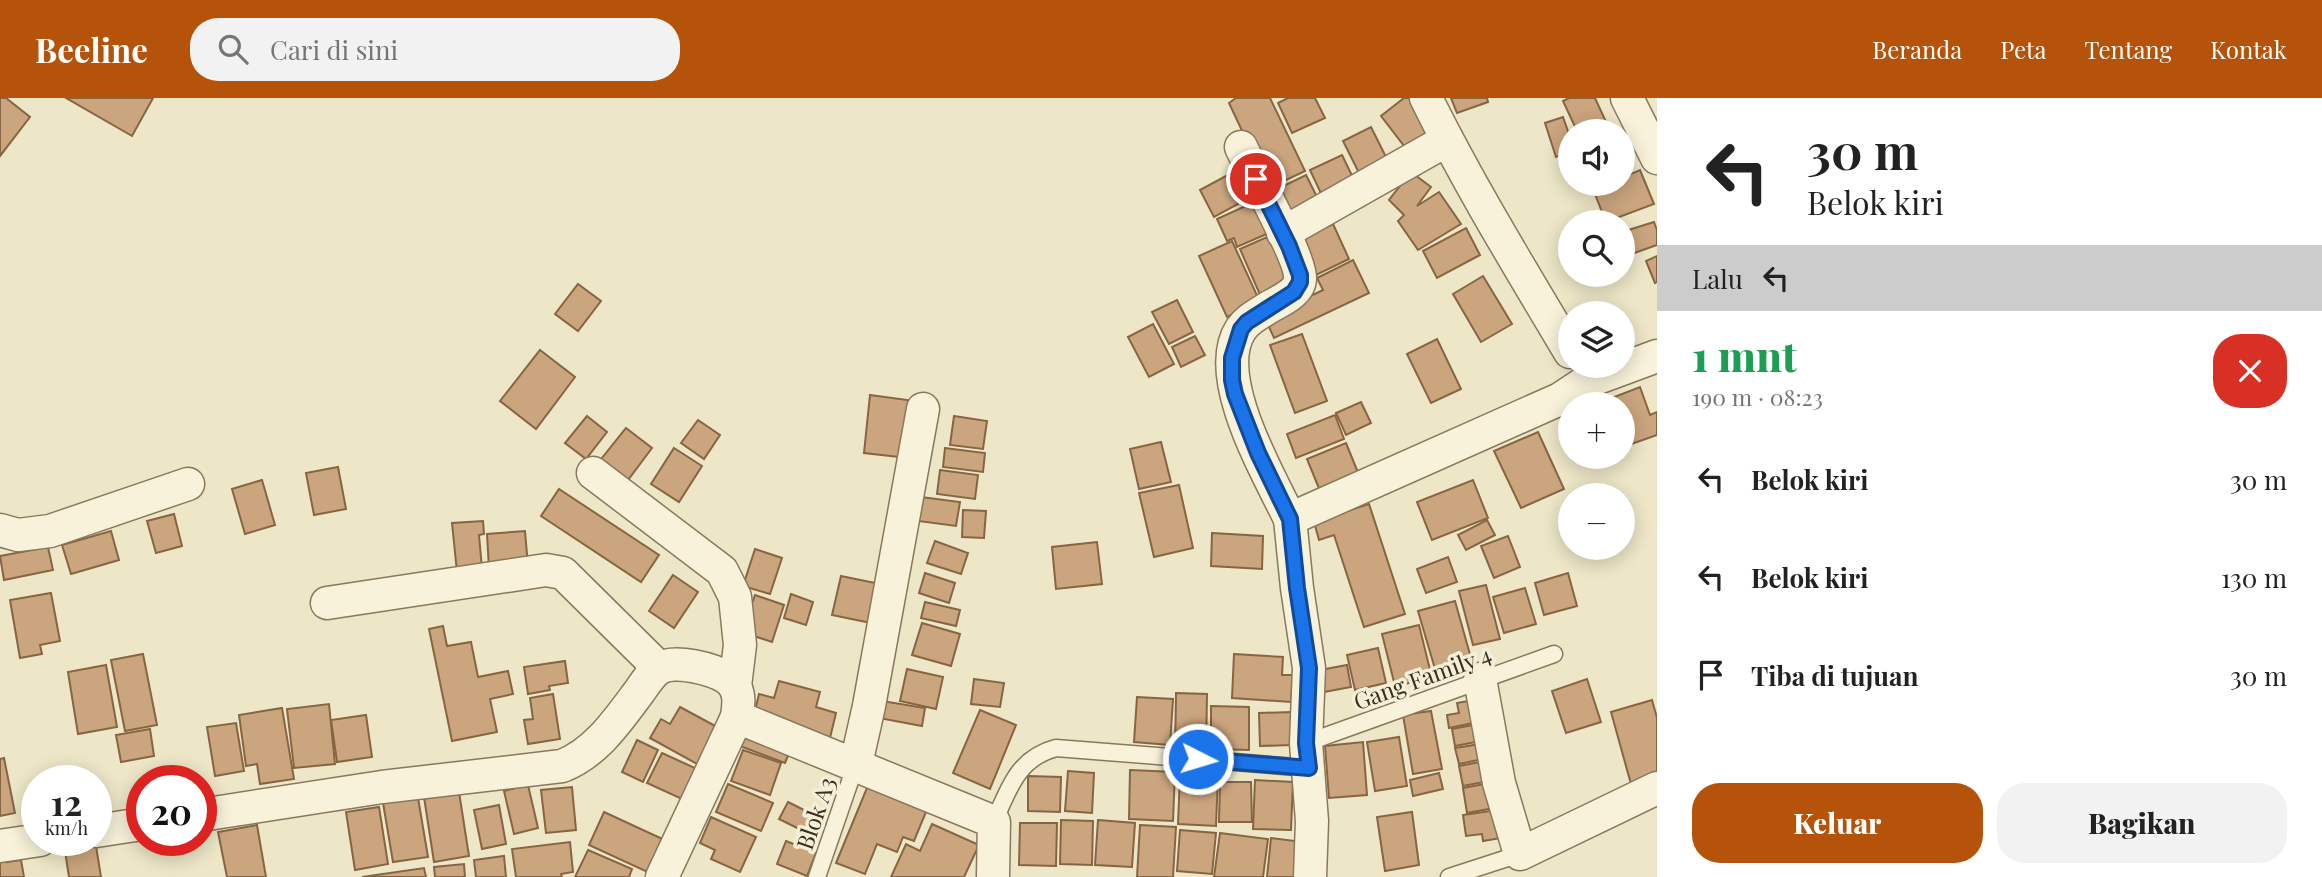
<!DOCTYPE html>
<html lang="id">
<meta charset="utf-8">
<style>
:root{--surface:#fff;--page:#f2f2f2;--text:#222;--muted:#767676;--accent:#b45309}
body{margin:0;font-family:"Playfair Display",serif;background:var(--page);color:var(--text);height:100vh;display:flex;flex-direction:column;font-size:26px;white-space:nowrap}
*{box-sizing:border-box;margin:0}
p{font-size:23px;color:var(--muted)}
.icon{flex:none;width:38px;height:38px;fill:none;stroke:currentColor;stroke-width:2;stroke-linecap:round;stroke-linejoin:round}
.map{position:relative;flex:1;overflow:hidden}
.side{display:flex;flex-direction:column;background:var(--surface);width:665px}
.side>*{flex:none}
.top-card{background:#fff;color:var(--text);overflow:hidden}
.buttons{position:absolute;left:1558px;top:21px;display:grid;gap:14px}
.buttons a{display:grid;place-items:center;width:77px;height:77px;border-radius:50%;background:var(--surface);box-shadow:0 4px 18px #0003;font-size:35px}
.speed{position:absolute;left:21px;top:667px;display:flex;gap:14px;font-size:35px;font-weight:700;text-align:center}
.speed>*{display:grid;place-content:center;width:91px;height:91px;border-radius:50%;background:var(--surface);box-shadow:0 4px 18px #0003;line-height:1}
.speed small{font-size:18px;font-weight:400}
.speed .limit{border:10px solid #d22;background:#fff;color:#111}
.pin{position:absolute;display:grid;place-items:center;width:60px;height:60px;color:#fff;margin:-30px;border:4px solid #fff;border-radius:50%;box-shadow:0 2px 7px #0007}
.me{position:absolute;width:77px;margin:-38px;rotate:95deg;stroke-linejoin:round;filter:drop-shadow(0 0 5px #0008)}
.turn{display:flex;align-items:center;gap:24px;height:147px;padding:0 35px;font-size:32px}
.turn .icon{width:91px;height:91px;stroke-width:2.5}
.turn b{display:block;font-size:49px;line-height:60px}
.then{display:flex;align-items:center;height:66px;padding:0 35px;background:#0003;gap:14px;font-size:26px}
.round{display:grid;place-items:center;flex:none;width:74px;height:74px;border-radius:28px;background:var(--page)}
.summary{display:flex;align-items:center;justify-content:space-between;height:119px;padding:0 35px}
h1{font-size:42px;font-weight:800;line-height:52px;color:#1e9e55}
.cta{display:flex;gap:14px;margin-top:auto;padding:14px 35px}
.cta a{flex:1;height:80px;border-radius:28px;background:var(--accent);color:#fff;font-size:28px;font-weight:800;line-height:80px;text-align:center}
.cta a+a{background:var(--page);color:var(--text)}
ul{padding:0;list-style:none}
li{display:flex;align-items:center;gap:21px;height:98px;padding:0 35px}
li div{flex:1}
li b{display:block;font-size:26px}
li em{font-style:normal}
header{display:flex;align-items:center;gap:42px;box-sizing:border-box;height:98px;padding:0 35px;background:var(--accent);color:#fff}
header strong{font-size:33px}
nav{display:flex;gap:38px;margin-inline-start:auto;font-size:24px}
.search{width:490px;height:63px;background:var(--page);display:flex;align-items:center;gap:18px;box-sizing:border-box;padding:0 24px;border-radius:28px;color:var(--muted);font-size:26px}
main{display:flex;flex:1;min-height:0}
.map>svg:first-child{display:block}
.building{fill:#caa57e;stroke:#876543;stroke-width:2}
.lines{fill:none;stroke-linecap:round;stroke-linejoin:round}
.service-casing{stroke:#89785d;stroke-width:19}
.minor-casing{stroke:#89785d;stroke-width:35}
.service{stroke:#f8f2da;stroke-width:16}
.minor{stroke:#f8f2da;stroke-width:32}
.route-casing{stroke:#114b97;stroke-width:18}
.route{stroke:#1a73e8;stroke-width:12}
.labels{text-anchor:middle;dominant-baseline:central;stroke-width:7;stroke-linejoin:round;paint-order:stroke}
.street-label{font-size:23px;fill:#392f20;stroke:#f5efd7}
</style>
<header>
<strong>Beeline</strong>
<div class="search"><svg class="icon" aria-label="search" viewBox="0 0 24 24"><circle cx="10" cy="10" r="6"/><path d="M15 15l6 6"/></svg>Cari di sini</div>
<nav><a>Beranda</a><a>Peta</a><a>Tentang</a><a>Kontak</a></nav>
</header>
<main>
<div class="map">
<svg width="1657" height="779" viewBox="0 0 1657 779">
<rect width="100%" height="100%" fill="#ede6c7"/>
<g class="building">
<polygon points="0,0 6,0 30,19 0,58"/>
<polygon points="66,0 153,0 132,38"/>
<polygon points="1236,0 1270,0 1305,73 1269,90 1229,5"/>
<polygon points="1288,0 1315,0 1325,20 1292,35 1278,5"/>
<polygon points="1404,0 1411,0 1430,36 1408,53 1381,18"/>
<polygon points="1451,0 1487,0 1488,4 1457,15"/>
<polygon points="1569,0 1595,0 1607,26 1590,33 1577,33 1563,3"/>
<polygon points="1563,19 1570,39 1570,54 1556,59 1545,25"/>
<polygon points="1371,29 1391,69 1363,83 1343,43"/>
<polygon points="1342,57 1358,90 1326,106 1310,72"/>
<polygon points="1640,72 1654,106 1606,124 1593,91 1607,86 1622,86 1622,80"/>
<polygon points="1235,73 1249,100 1214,119 1200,92"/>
<polygon points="1411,74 1431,89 1417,108 1439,94 1461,126 1418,152 1398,123 1404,117 1389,102"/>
<polygon points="1306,77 1322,109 1288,126 1271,94"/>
<polygon points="1252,105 1259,121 1264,119 1271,134 1237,149 1234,140 1227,143 1217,121"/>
<polygon points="1654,124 1657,132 1657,147 1629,157 1622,134"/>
<polygon points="1333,126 1349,161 1314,178 1297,142"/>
<polygon points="1466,130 1480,157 1437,180 1423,153"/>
<polygon points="1274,136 1295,184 1261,199 1240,151"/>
<polygon points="1232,143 1260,204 1227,219 1199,158"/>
<polygon points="1657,158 1657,184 1655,185 1646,163"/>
<polygon points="1353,162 1369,195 1274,240 1265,220 1323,192 1317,180"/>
<polygon points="1483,178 1512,226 1481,244 1453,196"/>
<polygon points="578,186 601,203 578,233 555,216"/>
<polygon points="1177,202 1193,234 1169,246 1152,214"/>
<polygon points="1153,226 1174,266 1149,279 1128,239"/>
<polygon points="1302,236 1327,303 1295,315 1270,247"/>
<polygon points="1195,238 1205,257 1181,269 1172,249"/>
<polygon points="1437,241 1461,291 1431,305 1407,256"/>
<polygon points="540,252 575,279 536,331 500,303"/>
<polygon points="1640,289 1650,317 1657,314 1657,337 1626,348 1622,337 1622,306 1611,306 1609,301"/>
<polygon points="870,297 915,303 908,360 864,355"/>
<polygon points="1361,304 1371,325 1346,337 1336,315"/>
<polygon points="1335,317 1344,341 1296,360 1287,336"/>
<polygon points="587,318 607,334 586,361 565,345"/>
<polygon points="954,318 987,323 983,351 950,347"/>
<polygon points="698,322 720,337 704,361 681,345"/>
<polygon points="626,330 652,350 625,386 598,365"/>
<polygon points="1538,334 1564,391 1521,410 1494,353"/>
<polygon points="1161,344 1171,384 1139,391 1130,351"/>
<polygon points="1346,345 1359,377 1320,393 1307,361"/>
<polygon points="674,350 702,368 679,404 651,386"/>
<polygon points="945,350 985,355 983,374 943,369"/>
<polygon points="338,369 346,411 314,417 306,375"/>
<polygon points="940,372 978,377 975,401 937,396"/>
<polygon points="262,382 275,427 245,436 232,391"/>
<polygon points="1473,382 1488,420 1432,442 1417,404"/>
<polygon points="1179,387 1193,450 1154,459 1139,395"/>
<polygon points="559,391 659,457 641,484 541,418"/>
<polygon points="921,399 960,404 956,428 918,423"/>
<polygon points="1369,406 1405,516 1364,529 1334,437 1319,442 1314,424"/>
<polygon points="963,412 986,413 984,440 962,439"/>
<polygon points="174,416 182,448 156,455 147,423"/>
<polygon points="1487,422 1495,437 1466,452 1458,437"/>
<polygon points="483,423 484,436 479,437 482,471 457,474 452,425"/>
<polygon points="111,433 119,462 71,476 62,447"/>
<polygon points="525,433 528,468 489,471 487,436"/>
<polygon points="1212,435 1263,438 1262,471 1211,468"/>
<polygon points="1508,438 1520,469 1494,480 1481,448"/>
<polygon points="935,443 968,455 961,476 927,465"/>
<polygon points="1097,444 1102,486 1056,491 1052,449"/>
<polygon points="48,449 53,472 4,482 0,458"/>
<polygon points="755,451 782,460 770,496 743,488"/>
<polygon points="1448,459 1457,484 1426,495 1417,471"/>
<polygon points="925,475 955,485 949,505 919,495"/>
<polygon points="1568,475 1577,508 1544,517 1535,485"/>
<polygon points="673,477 698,494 674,530 649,513"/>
<polygon points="841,478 885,487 876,526 832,517"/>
<polygon points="1486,487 1500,541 1473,547 1459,493"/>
<polygon points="1525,490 1536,526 1504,535 1493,499"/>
<polygon points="51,495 60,543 40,547 42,556 20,560 10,502"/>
<polygon points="791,496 813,504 806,527 784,520"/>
<polygon points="755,497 784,507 772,544 742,534"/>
<polygon points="1455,503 1471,560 1435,571 1418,513"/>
<polygon points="925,504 960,512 956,528 921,520"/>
<polygon points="922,525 960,536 951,568 912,557"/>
<polygon points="1419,527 1432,580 1395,588 1382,536"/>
<polygon points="443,528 447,548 471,544 478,579 508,573 513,596 490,601 497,634 452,643 429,531"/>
<polygon points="1378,550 1386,585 1355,592 1347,557"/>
<polygon points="143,556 157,627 125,633 111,562"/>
<polygon points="1234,556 1283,559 1282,577 1293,577 1291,604 1232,600"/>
<polygon points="565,563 568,585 549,588 550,592 528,596 524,569"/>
<polygon points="106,567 117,629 78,636 68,574"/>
<polygon points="1347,567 1351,589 1324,594 1320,572"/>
<polygon points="907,571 943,579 936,611 900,603"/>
<polygon points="974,581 1004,585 1000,609 971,606"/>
<polygon points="1587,581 1601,624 1566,635 1552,593"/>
<polygon points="779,583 820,594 816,609 836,615 830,640 753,621 759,596 774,600"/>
<polygon points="1176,595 1207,596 1206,657 1175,656"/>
<polygon points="553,596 560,641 528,646 524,622 533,621 530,600"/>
<polygon points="1137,599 1173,601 1170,647 1134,644"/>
<polygon points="1474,602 1478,624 1449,630 1447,617 1459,615 1457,605"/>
<polygon points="1652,602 1657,620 1657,679 1631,686 1611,614"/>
<polygon points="882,603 925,610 922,628 879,620"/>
<polygon points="329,606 335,666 294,670 287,611"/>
<polygon points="1211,608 1249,609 1249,652 1211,651"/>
<polygon points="680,609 719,630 699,667 650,640 661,621 670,626"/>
<polygon points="282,610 294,681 260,686 257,666 246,668 239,617"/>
<polygon points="980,612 1016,627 990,691 953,675"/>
<polygon points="1431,613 1442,671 1413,676 1403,617"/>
<polygon points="1291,614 1292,647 1260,648 1259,615"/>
<polygon points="366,617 372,659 337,664 331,622"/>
<polygon points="236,625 244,673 215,678 207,629"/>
<polygon points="1478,626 1481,643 1455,648 1452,631"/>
<polygon points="150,631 154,658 121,664 116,637"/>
<polygon points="746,631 792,648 785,665 740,648"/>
<polygon points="1399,639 1407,688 1375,693 1367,644"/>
<polygon points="637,642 658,652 643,684 622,674"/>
<polygon points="1363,644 1367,697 1329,700 1325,648"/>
<polygon points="1480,646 1483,661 1459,666 1455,650"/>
<polygon points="743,652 781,665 770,697 731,683"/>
<polygon points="662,655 697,671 682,701 647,685"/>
<polygon points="4,660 15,715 0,718 0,661"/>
<polygon points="1485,663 1489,683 1463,688 1459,668"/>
<polygon points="1130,672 1175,674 1173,723 1129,721"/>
<polygon points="1068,673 1094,675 1092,715 1065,713"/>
<polygon points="193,674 195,682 168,682 167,681"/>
<polygon points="1439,675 1443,691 1413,698 1410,682"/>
<polygon points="1180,676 1218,678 1216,728 1178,726"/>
<polygon points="1028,678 1061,679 1060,714 1028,713"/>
<polygon points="1255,682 1293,684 1291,732 1253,731"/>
<polygon points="1220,684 1251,684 1252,724 1219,724"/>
<polygon points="869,685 928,709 914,743 903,739 897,754 877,746 865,776 836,765"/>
<polygon points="1490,685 1494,710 1467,715 1463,690"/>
<polygon points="728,686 773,705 761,733 716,714"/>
<polygon points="528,687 538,730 514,736 504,693"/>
<polygon points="416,688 428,759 393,764 381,693"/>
<polygon points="572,689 576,732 546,735 541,692"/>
<polygon points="459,694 469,758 434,764 424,699"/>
<polygon points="788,704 824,722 815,739 779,721"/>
<polygon points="499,707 506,746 482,751 474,712"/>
<polygon points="379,709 388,766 355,772 346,714"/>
<polygon points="1497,712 1501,740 1483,743 1482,736 1466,738 1463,717"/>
<polygon points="604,714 669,744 654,777 589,747"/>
<polygon points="1412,714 1419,767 1385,773 1377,719"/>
<polygon points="711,719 756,739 740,774 711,761 715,752 700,745"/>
<polygon points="1061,722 1093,723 1092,767 1060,766"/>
<polygon points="1098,722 1135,725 1132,769 1095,767"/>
<polygon points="1020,725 1057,725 1056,768 1019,767"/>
<polygon points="932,726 979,747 964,779 891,779 906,746 920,753"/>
<polygon points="257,727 266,779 227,779 218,734"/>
<polygon points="1140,727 1176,729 1173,779 1137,779"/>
<polygon points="1180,732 1216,735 1212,776 1177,773"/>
<polygon points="1220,735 1268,741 1263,779 1214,779"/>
<polygon points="1271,740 1303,744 1299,779 1267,779"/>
<polygon points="786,743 816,755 807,778 777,766"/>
<polygon points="570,744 573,774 561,776 562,779 516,779 512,751"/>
<polygon points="96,748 101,779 69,779 65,753"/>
<polygon points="588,752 632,771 629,779 575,779"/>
<polygon points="6,755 7,764 21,762 24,779 0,779 0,756"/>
<polygon points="504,758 506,779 476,779 474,762"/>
<polygon points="464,766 465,779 435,779 434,769"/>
<polygon points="424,770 426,779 362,779"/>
</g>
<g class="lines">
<g class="service-casing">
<g id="service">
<polyline points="1306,645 1554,556"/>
<path d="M994,724C1009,690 1018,660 1056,650L1309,670"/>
<polyline points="817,779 856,666"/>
<polyline points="1449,779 1520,756"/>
</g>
</g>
<g class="minor-casing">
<g id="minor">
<path d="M1426,0C1469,87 1520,170 1570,254"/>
<polyline points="1627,0 1657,60"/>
<path d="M1241,49C1252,73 1301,160 1300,180C1300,196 1277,204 1266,211C1257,217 1247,222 1241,231C1210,278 1269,377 1290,421"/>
<polyline points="1283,135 1447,42"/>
<polyline points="593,375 722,473 735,499 740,547 735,588"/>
<polyline points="0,432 18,437 50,433 188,386"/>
<polyline points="327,505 546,472 563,475 659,570"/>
<polyline points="1480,581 1499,685 1520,756 1657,690"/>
<polyline points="856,666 869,608 923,311"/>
<path d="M201,717L382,689L562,668C596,655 618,622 639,594C644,587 652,574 660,570C675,561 713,571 727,580C741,590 739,605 737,619"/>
<polyline points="96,733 142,726"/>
<polyline points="0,748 40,742"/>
<polyline points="662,779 737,619 994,724 993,778"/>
<polyline points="1310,779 1312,723 1306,645 1309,570 1297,490 1290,421 1560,301 1584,285 1657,258"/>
</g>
</g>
<use href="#service" class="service"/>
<use href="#minor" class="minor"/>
</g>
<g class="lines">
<g class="route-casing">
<polyline id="route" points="1198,661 1309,670 1306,645 1309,570 1297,490 1290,421 1258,355 1235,296 1232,282 1232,260 1241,231 1247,224 1294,194 1300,184 1300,177 1289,148 1256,81"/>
</g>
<use href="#route" class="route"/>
</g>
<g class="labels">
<g class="street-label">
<text transform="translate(1422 579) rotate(-20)">Gang Family 4</text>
<text transform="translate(815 715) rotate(-71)">Blok A3</text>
</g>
</g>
</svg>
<div class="buttons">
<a><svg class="icon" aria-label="sound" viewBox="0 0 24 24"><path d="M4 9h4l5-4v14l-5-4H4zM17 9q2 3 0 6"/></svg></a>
<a><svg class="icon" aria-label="search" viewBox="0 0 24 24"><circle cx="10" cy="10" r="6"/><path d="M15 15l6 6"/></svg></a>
<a><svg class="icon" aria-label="layers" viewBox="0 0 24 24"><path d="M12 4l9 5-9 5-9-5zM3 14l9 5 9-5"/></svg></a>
<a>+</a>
<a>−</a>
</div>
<div class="speed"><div>12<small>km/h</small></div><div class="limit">20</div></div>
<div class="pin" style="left:1256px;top:81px;background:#d93025"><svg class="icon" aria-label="arrive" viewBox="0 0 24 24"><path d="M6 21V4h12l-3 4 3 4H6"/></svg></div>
<svg class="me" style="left:1198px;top:661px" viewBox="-20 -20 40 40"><circle r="17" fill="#1a73e8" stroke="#fff" stroke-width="3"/><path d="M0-11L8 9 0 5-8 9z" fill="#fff"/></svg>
</div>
<section class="side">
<div class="top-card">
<div class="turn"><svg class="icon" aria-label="left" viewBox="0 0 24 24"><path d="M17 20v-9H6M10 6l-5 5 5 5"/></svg><div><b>30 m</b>Belok kiri</div></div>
<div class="then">Lalu<svg class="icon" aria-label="left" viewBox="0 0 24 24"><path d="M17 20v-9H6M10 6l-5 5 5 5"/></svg></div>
</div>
<div class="summary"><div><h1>1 mnt</h1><p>190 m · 08:23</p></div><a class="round" style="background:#d93025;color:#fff"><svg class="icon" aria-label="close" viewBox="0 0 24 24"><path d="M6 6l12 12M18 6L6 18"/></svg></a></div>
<ul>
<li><svg class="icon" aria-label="left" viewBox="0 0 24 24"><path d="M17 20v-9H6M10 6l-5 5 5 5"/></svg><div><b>Belok kiri</b></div><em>30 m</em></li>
<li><svg class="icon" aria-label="left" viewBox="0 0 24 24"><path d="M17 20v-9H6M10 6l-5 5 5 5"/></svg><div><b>Belok kiri</b></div><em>130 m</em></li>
<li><svg class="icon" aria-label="arrive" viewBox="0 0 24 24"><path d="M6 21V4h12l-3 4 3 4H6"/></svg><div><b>Tiba di tujuan</b></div><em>30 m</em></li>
</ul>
<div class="cta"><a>Keluar</a><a>Bagikan</a></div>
</section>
</main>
